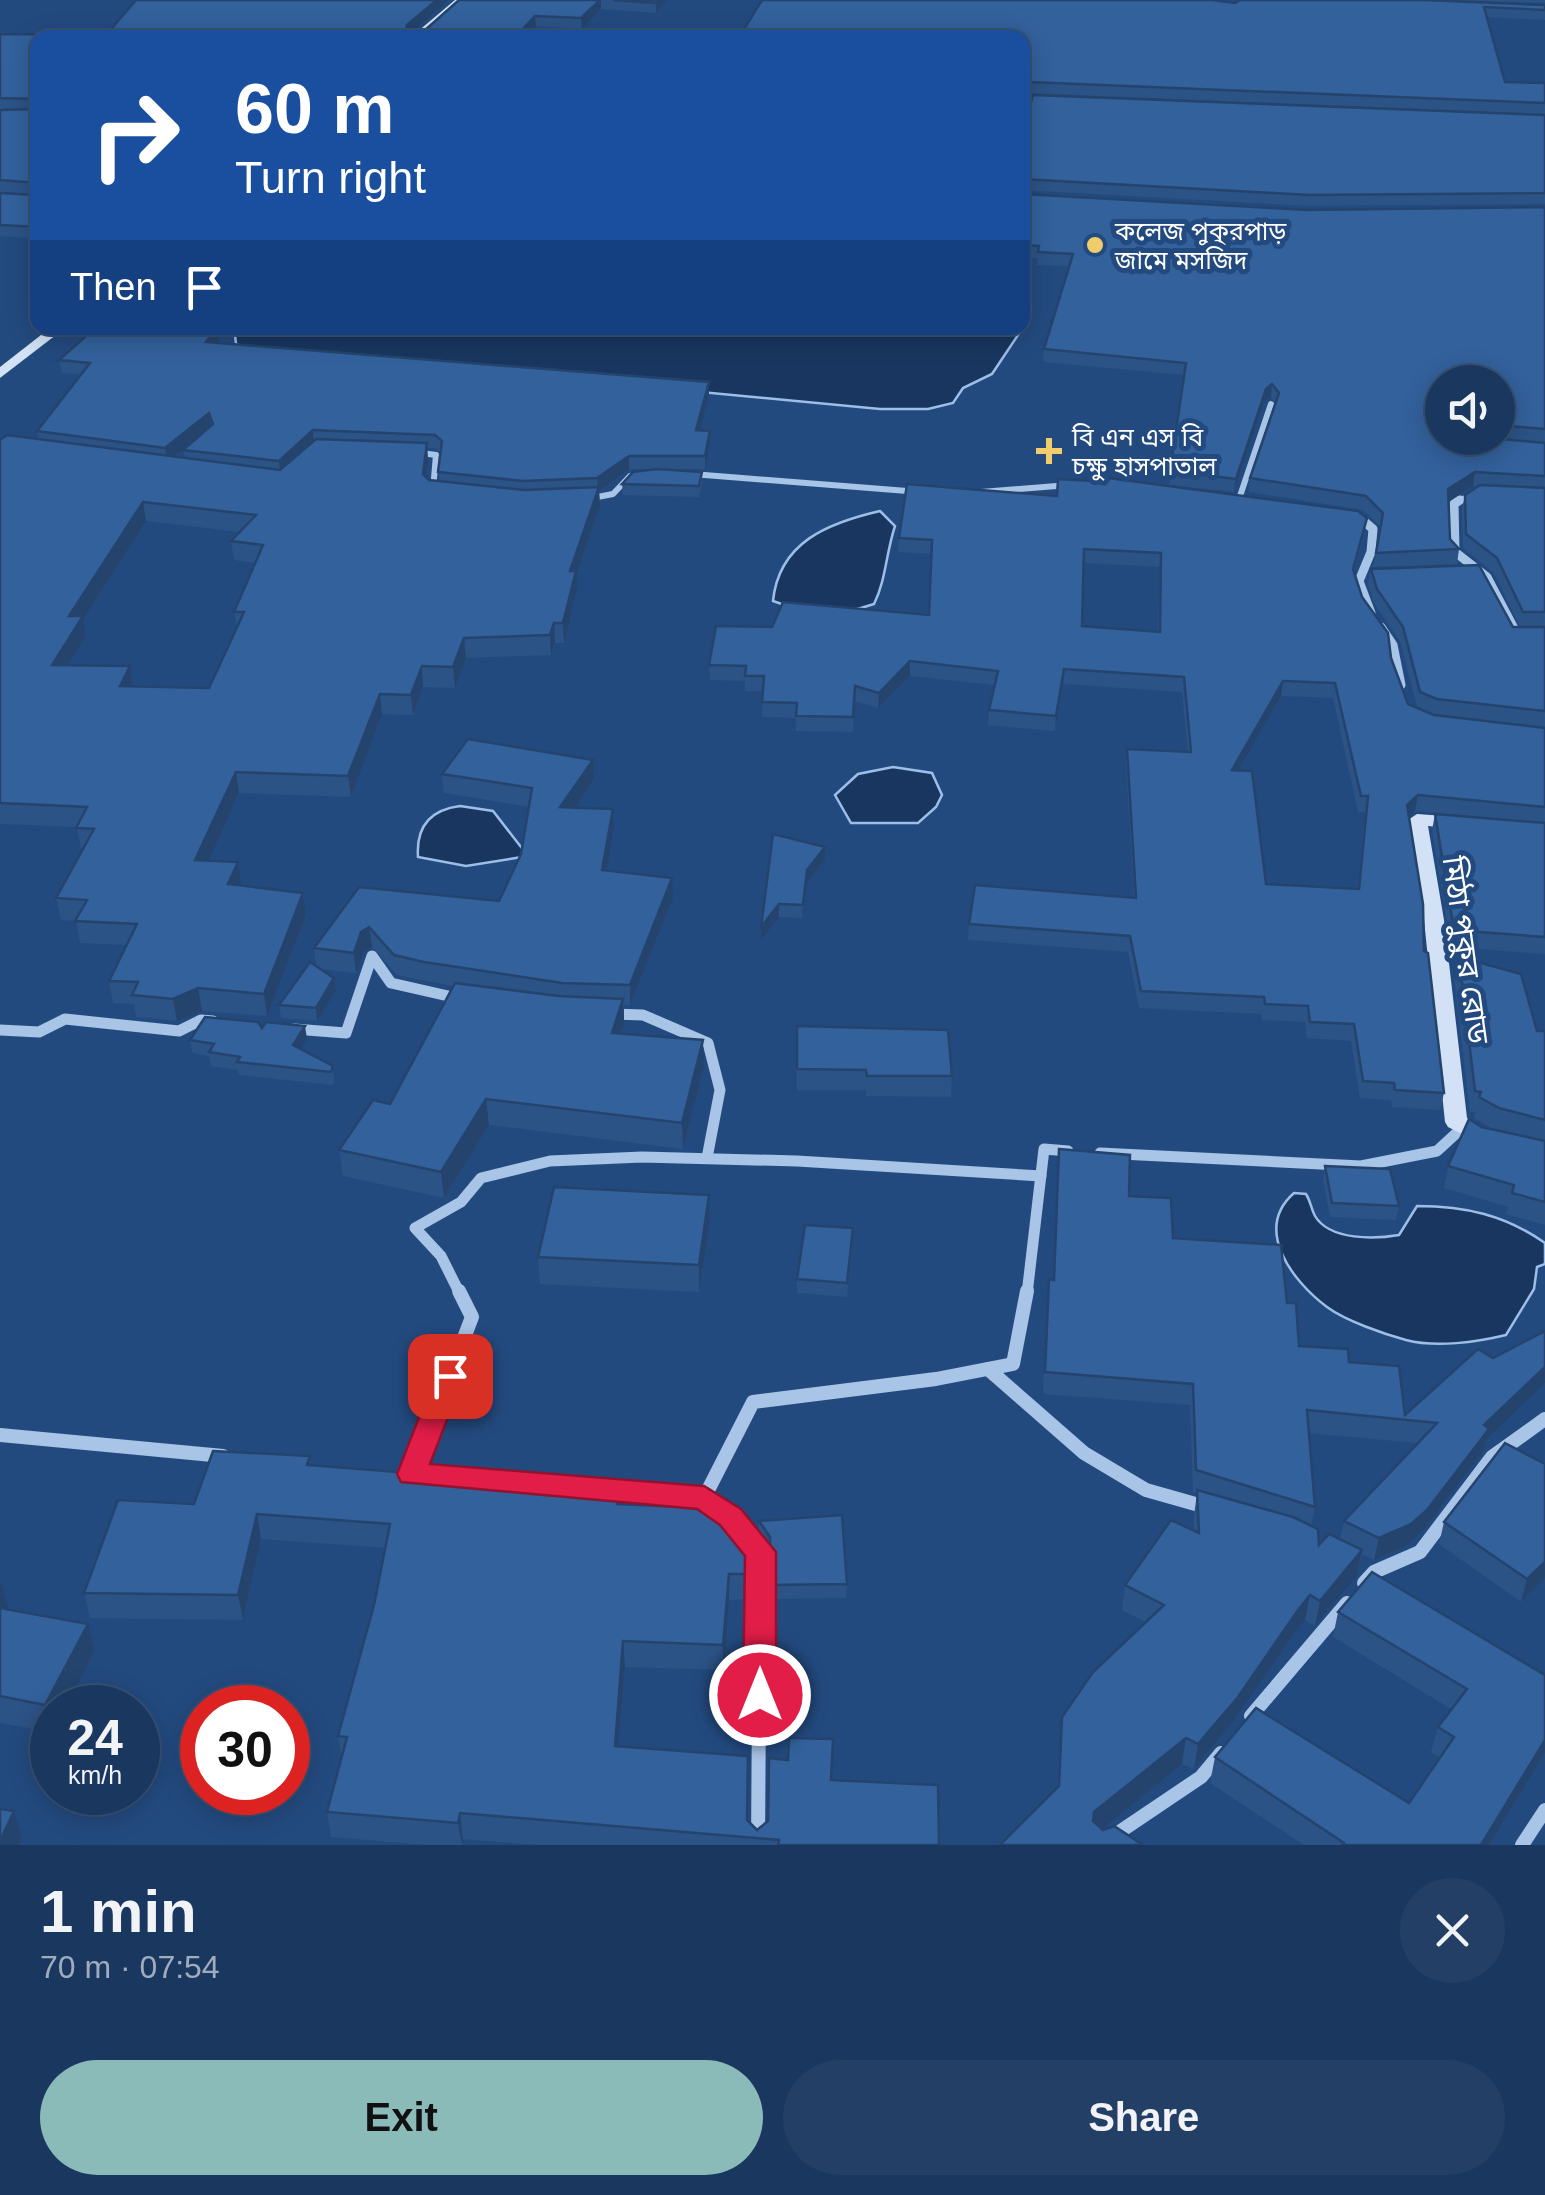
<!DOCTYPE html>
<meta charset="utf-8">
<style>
:root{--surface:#1a385f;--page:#233f65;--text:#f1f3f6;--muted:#9facbd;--line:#385274;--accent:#8bbbb9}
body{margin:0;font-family:Arial,"Noto Sans Bengali",sans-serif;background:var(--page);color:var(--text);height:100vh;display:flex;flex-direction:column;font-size:38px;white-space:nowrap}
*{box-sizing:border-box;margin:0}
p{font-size:32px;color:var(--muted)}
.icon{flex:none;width:55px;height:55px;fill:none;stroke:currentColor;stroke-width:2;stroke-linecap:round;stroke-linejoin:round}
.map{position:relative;height:1845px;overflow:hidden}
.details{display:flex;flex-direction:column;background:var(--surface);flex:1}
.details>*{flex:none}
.top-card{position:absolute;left:30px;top:30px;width:1000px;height:305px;border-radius:20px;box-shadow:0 5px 25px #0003,0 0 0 2px var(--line);background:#1a4fa0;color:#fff;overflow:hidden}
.buttons{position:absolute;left:1425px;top:365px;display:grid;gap:20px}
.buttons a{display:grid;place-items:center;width:90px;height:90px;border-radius:50%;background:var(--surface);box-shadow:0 5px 25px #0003,0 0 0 2px var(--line);font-size:50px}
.speed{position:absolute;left:30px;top:1685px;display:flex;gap:20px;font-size:50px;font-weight:700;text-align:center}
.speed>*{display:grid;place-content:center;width:130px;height:130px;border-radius:50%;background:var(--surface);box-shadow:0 5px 25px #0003,0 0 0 2px var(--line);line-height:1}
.speed small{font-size:25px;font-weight:400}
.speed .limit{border:15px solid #d22;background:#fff;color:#111}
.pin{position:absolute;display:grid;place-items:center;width:85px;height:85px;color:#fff;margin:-42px;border-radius:20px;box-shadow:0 5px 15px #0006}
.me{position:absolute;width:110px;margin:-55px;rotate:0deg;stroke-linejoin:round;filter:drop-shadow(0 0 8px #0008)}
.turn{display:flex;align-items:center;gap:35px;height:210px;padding:0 40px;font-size:45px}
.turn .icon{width:130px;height:130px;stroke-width:2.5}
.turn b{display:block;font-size:70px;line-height:85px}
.then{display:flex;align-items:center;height:95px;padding:0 40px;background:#0003;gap:20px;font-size:38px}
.round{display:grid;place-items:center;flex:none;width:105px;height:105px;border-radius:52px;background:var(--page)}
.head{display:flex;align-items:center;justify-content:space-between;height:170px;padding:0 40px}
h1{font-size:60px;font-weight:700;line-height:75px}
.primary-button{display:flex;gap:20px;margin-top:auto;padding:20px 40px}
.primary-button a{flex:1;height:115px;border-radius:60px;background:var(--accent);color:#111;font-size:40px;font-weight:700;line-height:115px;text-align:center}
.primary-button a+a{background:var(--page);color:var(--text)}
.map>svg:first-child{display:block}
.water{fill:#18365f;stroke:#9cbee7;stroke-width:2.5}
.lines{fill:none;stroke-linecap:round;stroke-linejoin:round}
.street-far4{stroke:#a8c4e6;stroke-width:5}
.street-far3{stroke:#a8c4e6;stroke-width:6}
.street-far2{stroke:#a8c4e6;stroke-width:9}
.street-far1{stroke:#a8c4e6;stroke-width:11}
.street{stroke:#a8c4e6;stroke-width:14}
.secondary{fill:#d2e1f5;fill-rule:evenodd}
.wall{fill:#2c5386;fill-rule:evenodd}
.shaded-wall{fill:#24446d}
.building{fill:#33619c;stroke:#24446d;stroke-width:2.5;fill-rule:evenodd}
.route{fill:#e11d48;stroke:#92132f;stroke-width:2.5}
.poi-dot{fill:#f1cc6b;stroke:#234a7f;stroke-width:4}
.labels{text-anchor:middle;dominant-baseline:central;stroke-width:10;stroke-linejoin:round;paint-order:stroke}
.far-poi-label{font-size:25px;fill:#fff;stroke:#234a7f;text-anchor:start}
.street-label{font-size:30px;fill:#fff;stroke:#234a7f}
</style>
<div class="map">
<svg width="1545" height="1845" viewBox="0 0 1545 1845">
<rect width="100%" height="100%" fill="#234a7f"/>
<g class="water">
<polygon points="1023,292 1029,308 1024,326 992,374 963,388 953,403 928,409 880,409 248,349 236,344 235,335 241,328 1022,328"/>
<path d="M880,511L895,526C886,553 886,580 874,604C836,617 810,615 773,601C779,542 828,523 880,511Z"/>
<polygon points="893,767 932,773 942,795 936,807 918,823 851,823 835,795 858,774"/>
<path d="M460,806L493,811L528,856L466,866L418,857C416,828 429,810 460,806Z"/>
<path d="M1294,1193L1306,1194C1311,1202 1311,1209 1315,1216C1330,1241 1376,1239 1399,1235L1417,1206C1465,1206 1505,1215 1545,1243V1264L1537,1267L1534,1289L1506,1335C1477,1342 1436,1348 1406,1340C1384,1334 1346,1321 1327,1307C1292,1281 1253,1229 1294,1193Z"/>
</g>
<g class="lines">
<polyline class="street-far4" points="1022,121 1028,99 1044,99"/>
<g class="street-far3">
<polyline points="414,452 436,455 433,490"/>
<polyline points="692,474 920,492"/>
<polyline points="981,492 1069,485"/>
<polyline points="587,499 613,494 630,476 640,475"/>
<polyline points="1239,499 1271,404"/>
<polyline points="1456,503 1474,493"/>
</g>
<g class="street-far2">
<polyline points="1460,500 1454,504 1455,552 1487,577 1517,634"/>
<polyline points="1359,517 1373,529 1371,552 1359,581 1371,613"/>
<polyline points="1381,627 1393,645 1401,685"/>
</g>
<g class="street-far1">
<polyline points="613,1014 643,1015 708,1043 720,1090 707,1158"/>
<polyline points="294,1029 346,1033 372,956 391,983 457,998"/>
<polyline points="0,1030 39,1032 65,1019 179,1031 201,1020 213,1021"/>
<polyline points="1100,1153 1361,1166 1437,1151 1462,1128"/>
<polyline points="460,1294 441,1256 415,1228 461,1202 481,1178 550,1161 642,1157 797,1161 1041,1176"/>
<polyline points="1027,1294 1044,1149 1068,1151"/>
</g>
<g class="street">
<polyline points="988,1369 1084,1453 1146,1490 1206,1507"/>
<polyline points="0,1435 223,1456"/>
<polyline points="412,1474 472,1317 459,1291"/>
<polyline points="474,1479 704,1498 753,1402 936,1379 1013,1364 1027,1291"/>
<polyline points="743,1532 760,1552 758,1845"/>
<polyline points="1364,1583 1374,1572 1420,1552 1492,1457 1545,1419"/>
<polyline points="1251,1716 1347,1603"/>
<polyline points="1100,1845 1201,1777 1221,1753"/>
<polyline points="1522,1845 1545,1810"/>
</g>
<g class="secondary">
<polygon points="455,0 466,0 422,38 410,38"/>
<polygon points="50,328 65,328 0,378 0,367"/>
<polygon points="1417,814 1458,817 1467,823 1458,829 1428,826 1444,920 1467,1118 1497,1139 1494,1144 1486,1146 1448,1127 1445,1122 1424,920 1408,820"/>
</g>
</g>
<g class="wall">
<polygon points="136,0 449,0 413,30 424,31 459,0 667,0 656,13 601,9 582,29 536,26 526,38 38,38 38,109 0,109 0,34 106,35"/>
<polygon points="762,0 1233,0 1215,0 1235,3 1545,5 1545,20 1487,17 1505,82 1545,83 1545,114 1028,93 741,34"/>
<polygon points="1452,0 1545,0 1545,3"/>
<polygon points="38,109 38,239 0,236 0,193 37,194 0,192 0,110"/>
<polygon points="1545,115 1545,204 1307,206 1022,190 1022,116"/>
<path d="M1022,194L1308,210L1545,207V727L1434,714L1417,707L1400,641L1374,603L1368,584L1371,569L1513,627H1520L1494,573L1463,548L1462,509L1465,495L1478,486H1473L1449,501L1450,539L1459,549L1457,564L1373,567L1381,527L1363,510L1249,492L1250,478L1276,404L1271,397L1264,402L1234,492L1169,485L1184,375L1043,362L1044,349L1069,266L1037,265L1038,258L1022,257ZM1442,382H1498V438H1442Z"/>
<path d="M95,328H227L216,342L709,382V395L700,431H710V444L705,469H659L702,472V483L699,497L623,495L622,484L656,469H629L599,491L600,506L577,573V590L564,643H555L551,655L466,658L455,688L423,687L413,715L382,714L351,797L239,793L208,860L241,883L240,885L303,893L306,915L267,1016L202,1011L177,1021L136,1017L134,1004L113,1003L109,981L126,945L80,943L76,921L61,920L56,898L83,849H81L77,827L1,824L0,826V440L39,439L37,431L81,375L62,373L59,360ZM204,432L183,450L185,458L174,456ZM427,448H436L440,452L439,481L429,480L427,477L428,462ZM146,521L240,532L231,541L234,560L256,563L234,612L237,628L209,688L133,687L130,666L68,665L86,636L83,620Z"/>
<path d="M1365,532L1354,572L1362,597L1391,658L1408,704L1434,715L1545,728V823L1415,811L1409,816L1424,951L1444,1093L1440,1110L1392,1107L1391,1100L1360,1098L1351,1041L1307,1038L1305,1022L1262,1020L1261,1014L1139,1008L1128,952L968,940L969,924L1134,897L1126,765L1127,749L1188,752L1182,692L1063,684L1055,731L988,725L989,710L994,685L910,676L878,708L854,701L853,732L796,731V718L762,717L763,691H745V681L710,680L709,665L772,627L929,615L931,554L898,552L899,538ZM1083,563L1160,567L1158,632L1082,626ZM1281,696L1333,698L1358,812H1365L1358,889L1266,884L1238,770Z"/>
<polygon points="593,760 594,779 574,808 613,809 614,828 606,871 673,898 630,1005 624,1005 624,1024 621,1034 704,1066 683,1149 489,1125 444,1198 343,1176 339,1150 390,1104 453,986 397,975 372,947 364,952 356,973 321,969 334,978 336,991 317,1021 281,1018 279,1005 316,966 314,948 359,887 499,901 521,854 529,807 444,793 442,774"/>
<polygon points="1435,814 1545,823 1545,954 1451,947 1432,830"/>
<polygon points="825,847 825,860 807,883 802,918 779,917 761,940 761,927"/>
<polygon points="1459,957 1537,1031 1545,1031 1545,1225 1506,1214 1508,1207 1444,1188 1448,1166 1482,1127 1494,1130 1474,1118 1475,1112 1470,1112 1454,977"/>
<polygon points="797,1026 952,1076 951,1097 866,1096 866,1090 797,1090"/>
<polygon points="262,1028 307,1039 300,1049 333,1066 334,1079 333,1085 239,1075 238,1070 211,1066 209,1056 192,1053 190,1040"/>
<path d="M1059,1149L1129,1196L1173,1238L1287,1303L1299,1346L1349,1362L1405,1415L1493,1358L1545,1331V1383L1486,1440L1484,1450L1422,1532L1406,1546L1374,1560L1362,1554L1357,1576L1315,1626L1305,1620L1293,1635L1233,1722L1194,1769L1182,1764L1101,1829L1000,1845L1057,1788L1062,1717L1145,1622L1122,1610L1125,1585L1194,1531V1515L1197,1494L1193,1492L1190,1405L1043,1394L1047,1301L1049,1279L1053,1280ZM1308,1433L1417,1443L1344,1521L1340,1540L1319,1545L1311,1526L1315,1507Z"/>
<polygon points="1325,1166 1399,1206 1396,1220 1330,1217 1323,1180"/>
<polygon points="709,1195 710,1221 699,1292 540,1284 538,1257"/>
<polygon points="853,1242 847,1297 797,1293 797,1279"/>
<polygon points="1545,1464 1545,1578 1521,1602 1439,1544 1444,1522"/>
<polygon points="311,1465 487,1489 619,1504 749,1531 749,1599 729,1600 724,1670 625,1667 618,1746 748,1820 757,1830 831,1780 939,1845 539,1845 463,1839 462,1845 427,1845 331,1837 327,1812 342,1757 338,1736 374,1605 386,1548 261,1539 243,1620 90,1618 84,1593 194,1504"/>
<polygon points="759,1521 847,1584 846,1598 770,1599 770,1551 759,1535"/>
<polygon points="0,1582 9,1610 88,1624 95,1651 52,1732 0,1723"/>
<polygon points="1338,1612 1545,1675 1545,1753 1489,1845 1304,1845 1210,1783 1215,1757 1409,1803 1440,1758 1431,1752 1438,1727 1451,1709 1333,1637"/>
</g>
<g class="shaded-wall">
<polygon points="437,0 449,0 408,35 407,25"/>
<polygon points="601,0 601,9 582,29 581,18"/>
<polygon points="658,0 667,0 656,13 656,3"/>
<polygon points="535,16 536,26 526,38 523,38 522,30"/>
<polygon points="1029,82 1028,93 1022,96 1023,86"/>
<polygon points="216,328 227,328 208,354 206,342"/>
<polygon points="709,382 709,395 697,444 696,430"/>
<polygon points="1272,384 1271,397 1264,402 1234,492 1236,479 1266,389"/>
<polygon points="209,413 211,426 167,462 165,448"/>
<polygon points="313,430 314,443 280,475 279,461"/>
<polygon points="710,431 710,444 705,469 705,456"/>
<polygon points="427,443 428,462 425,492 423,474"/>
<polygon points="629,456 629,469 599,491 600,506 577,573 577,590 564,643 563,623 570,571 598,490 597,478"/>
<polygon points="1475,472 1473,486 1446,503 1448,489"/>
<polygon points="143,502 146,521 83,620 86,636 56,685 52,665 69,616"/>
<polygon points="554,623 555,643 551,655 550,635"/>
<polygon points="464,638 466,658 455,688 453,667"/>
<polygon points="910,661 910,676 878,708 879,693"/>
<polygon points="130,666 133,687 120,686"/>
<polygon points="422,666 423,687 413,715 411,695"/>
<polygon points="1064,669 1063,684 1055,731 1056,716"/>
<polygon points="1283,681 1281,696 1230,785 1232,770"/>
<polygon points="380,694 382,714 351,797 348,776"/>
<polygon points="593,760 594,779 562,826 560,807"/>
<polygon points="236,772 239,793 199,882 195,860"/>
<polygon points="1418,795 1415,811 1404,821 1407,805"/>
<polygon points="613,809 614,828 603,890 602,870"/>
<polygon points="825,847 825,860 807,883 802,918 807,870"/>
<polygon points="238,862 241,883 232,905 228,884"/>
<polygon points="672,878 673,898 630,1005 630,985"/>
<polygon points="303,893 306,915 267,1016 264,994"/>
<polygon points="779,904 779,917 761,940 761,927"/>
<polygon points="369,927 372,947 364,952 356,973 354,953 361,932"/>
<polygon points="334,978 336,991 317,1021 316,1008"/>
<polygon points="198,988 202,1011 177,1021 173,999"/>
<polygon points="623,999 624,1024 613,1058 612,1033"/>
<polygon points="305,1026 307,1039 295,1058 293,1045"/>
<polygon points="703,1040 704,1066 683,1149 682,1123"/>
<polygon points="486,1099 489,1125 444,1198 441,1172"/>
<polygon points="709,1195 710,1221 699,1292 699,1265"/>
<polygon points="1545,1367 1545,1383 1486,1440 1484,1450 1422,1532 1406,1546 1374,1560 1379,1538 1484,1425"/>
<polygon points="257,1514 261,1539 243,1620 238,1595"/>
<polygon points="1362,1550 1357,1576 1315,1626 1320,1601"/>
<polygon points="1545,1562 1545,1578 1521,1602 1527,1579"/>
<polygon points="729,1574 729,1600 724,1670 723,1645"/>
<polygon points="1,1582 9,1610 0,1625 0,1584"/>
<polygon points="1310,1595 1305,1620 1293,1635 1233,1722 1194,1769 1198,1744"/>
<polygon points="88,1624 95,1651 65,1708 52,1708 52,1732 45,1705"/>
<polygon points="623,1641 625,1667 616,1771 615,1746"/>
<polygon points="1186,1738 1182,1764 1091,1838 1094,1812"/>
<polygon points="1545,1740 1545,1753 1489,1845 1481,1845"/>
<polygon points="14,1811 22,1838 19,1845 0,1845 0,1841"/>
<polygon points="460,1813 463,1839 462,1845 458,1823"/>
</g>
<g class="building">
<polygon points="136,0 437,0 407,25 406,30 424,31 459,0 600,0 581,18 535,16 522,30 517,30 510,38 38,38 38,99 0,98 0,34 106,35"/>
<polygon points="613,0 658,0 656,3"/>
<polygon points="762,0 1212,0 1235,3 1240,0 1423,0 1545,5 1545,10 1484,7 1505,82 1545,83 1545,103 1029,82 1022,87 1022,38 690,38 692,33 741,34"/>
<polygon points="1033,95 1545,115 1545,193 1309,195 1022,179 1022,116 1028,113"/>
<polygon points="38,109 38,183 0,180 0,110"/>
<polygon points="0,193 36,195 38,193 38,227 0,225"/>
<polygon points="1022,194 1308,210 1545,207 1545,429 1498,425 1498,382 1442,382 1442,438 1490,438 1545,443 1545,476 1475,472 1448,489 1450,539 1459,549 1376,553 1383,513 1366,496 1250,478 1279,393 1272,384 1266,389 1236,479 1170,471 1186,363 1044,349 1073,254 1038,252 1039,246 1022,245"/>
<polygon points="95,328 216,328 206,342 709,382 696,430 710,431 705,456 629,456 597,478 523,481 438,472 442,441 435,435 313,430 279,461 183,450 213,424 209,413 165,448 37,431 90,363 59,360"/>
<path d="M7,435L280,470L316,439L427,443L423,474L429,480L524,490L599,487L570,571H576L563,623H554L550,635L464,638L453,667L422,666L411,695L380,694L348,776L236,772L195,860L238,862L228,884L303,893L264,994L198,988L173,999L132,995L138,982L109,981L137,924L75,921L87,900L56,898L94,829L76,828L87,807L0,803V440ZM143,502L256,515L231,541L263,545L234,612H244L209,688L120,686L130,666L52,665L83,616H69Z"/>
<polygon points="657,469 702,472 699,486 622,484 633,472"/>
<path d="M1093,476L1358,511L1367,518L1353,569L1362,597L1388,633L1391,658L1408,704L1434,715L1545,728V807L1418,795L1407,805L1423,904L1424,951L1428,953L1444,1093L1395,1090L1394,1083L1363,1081L1354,1024L1310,1022L1308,1006L1265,1004L1264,997L1141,991L1130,936L969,924L975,885L1136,898L1127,749L1191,752L1184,677L1064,669L1056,716L989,710L998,671L910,661L879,693L855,686L853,717L796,716L797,703L762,702L764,676H745L746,666L709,665L716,626L772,627L783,602L929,615L932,540L899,538L907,484L1057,496L1058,479L1093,481ZM1084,549L1161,553L1160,632L1082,626ZM1283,681L1335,683L1361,796H1368L1359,889L1266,884L1252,771L1232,770Z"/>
<polygon points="1480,485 1545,488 1545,612 1523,612 1497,558 1466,534 1465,495"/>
<polygon points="1479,565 1513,627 1545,627 1545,711 1437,699 1420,692 1403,627 1377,589 1371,569"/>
<polygon points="468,739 593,760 560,807 613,809 602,870 672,878 630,985 562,983 424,962 394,955 369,927 361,932 354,953 314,948 359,887 499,901 521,854 532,788 442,774"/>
<polygon points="1435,814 1545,823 1545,937 1454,930"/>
<polygon points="773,834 825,847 807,870 803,905 779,904 761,927"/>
<polygon points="1459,957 1521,974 1537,1031 1545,1031 1545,1120 1499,1108 1479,1097 1481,1092 1475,1091"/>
<polygon points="310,962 334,978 316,1008 279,1005"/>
<polygon points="455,983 559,996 623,999 612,1033 703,1040 682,1123 486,1099 441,1172 339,1150 373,1100 390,1104"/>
<polygon points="205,1017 258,1022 262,1028 266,1022 305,1026 293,1045 333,1066 331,1072 237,1062 240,1057 209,1052 214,1044 190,1040"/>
<polygon points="797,1026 948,1030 952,1076 867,1076 866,1070 797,1069"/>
<polygon points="1469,1119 1482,1127 1545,1141 1545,1202 1512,1193 1514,1185 1448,1166"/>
<polygon points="1059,1149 1130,1155 1129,1196 1171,1198 1173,1238 1281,1245 1287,1303 1296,1303 1299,1346 1348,1349 1349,1362 1399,1366 1405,1415 1478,1349 1493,1358 1545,1331 1545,1367 1484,1425 1489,1429 1427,1510 1411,1524 1379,1538 1344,1521 1437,1423 1307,1410 1315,1507 1196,1470 1193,1384 1045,1372 1049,1279 1054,1280"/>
<polygon points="1325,1166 1390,1169 1399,1206 1332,1203"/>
<polygon points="554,1187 709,1195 699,1265 538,1257"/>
<polygon points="805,1225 853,1228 847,1283 797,1279"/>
<polygon points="1505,1443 1545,1464 1545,1562 1527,1579 1444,1522"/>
<polygon points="213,1451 310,1456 307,1465 486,1479 484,1489 618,1496 617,1504 730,1509 749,1531 749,1574 729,1574 723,1645 623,1641 615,1746 748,1756 747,1820 757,1830 768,1821 769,1758 788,1760 789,1738 833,1739 831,1780 938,1785 939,1845 778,1845 779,1840 460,1813 458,1823 327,1812 347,1737 338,1736 374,1605 390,1524 257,1514 238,1595 84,1593 118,1500 194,1504"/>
<polygon points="1197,1490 1293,1517 1318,1529 1319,1545 1329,1534 1362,1550 1320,1601 1310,1595 1298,1610 1238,1697 1198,1744 1186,1738 1094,1812 1093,1821 1103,1830 1114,1826 1143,1845 1000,1845 1059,1786 1062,1717 1093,1672 1164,1605 1125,1585 1171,1520 1199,1533"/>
<polygon points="842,1515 847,1584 770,1585 770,1537 759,1521"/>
<polygon points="1372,1572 1545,1675 1545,1740 1481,1845 1342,1845 1344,1843 1215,1757 1256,1708 1409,1803 1454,1737 1438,1727 1467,1689 1338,1612"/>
<polygon points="0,1608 88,1624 45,1705 0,1696"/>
<polygon points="0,1809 14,1811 0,1841"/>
</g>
<polygon class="route" points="450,1365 464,1376 430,1464 704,1486 741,1509 776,1552 776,1695 771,1705 760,1709 748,1705 743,1695 745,1556 720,1525 697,1509 401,1482 397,1474 435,1376"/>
<g class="poi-dot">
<circle cx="1095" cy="245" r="10"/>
<path d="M1044 436h10v10h10v10h-10v10h-10v-10h-10v-10h10z"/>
</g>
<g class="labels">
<g class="far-poi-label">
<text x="1115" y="231">কলেজ পুকুরপাড়<tspan x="1115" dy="29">জামে মসজিদ</tspan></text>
<text x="1072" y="437">বি এন এস বি<tspan x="1072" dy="29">চক্ষু হাসপাতাল</tspan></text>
</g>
<g class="street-label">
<text transform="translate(1466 950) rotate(82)">মিঠা পুকুর রোড</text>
</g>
</g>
</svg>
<div class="buttons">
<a><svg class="icon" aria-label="sound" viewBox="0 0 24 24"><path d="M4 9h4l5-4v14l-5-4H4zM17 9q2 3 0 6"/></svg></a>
</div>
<div class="speed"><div>24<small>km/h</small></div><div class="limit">30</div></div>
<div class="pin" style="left:450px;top:1376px;background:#d93025"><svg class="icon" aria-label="arrive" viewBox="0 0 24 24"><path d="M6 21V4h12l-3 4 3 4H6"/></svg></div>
<svg class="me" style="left:760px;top:1695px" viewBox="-20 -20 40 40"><circle r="17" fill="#e11d48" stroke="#fff" stroke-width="3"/><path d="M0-11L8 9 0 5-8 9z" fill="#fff"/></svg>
<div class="top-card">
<div class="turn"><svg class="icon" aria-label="right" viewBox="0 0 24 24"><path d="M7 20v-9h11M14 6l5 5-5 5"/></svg><div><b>60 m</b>Turn right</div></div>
<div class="then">Then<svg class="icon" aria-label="arrive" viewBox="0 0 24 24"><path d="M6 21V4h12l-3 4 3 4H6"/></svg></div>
</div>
</div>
<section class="details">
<div class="head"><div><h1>1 min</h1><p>70 m · 07:54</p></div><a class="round"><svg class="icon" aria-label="close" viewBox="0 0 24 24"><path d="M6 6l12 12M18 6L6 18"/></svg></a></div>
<div class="primary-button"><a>Exit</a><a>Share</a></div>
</section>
